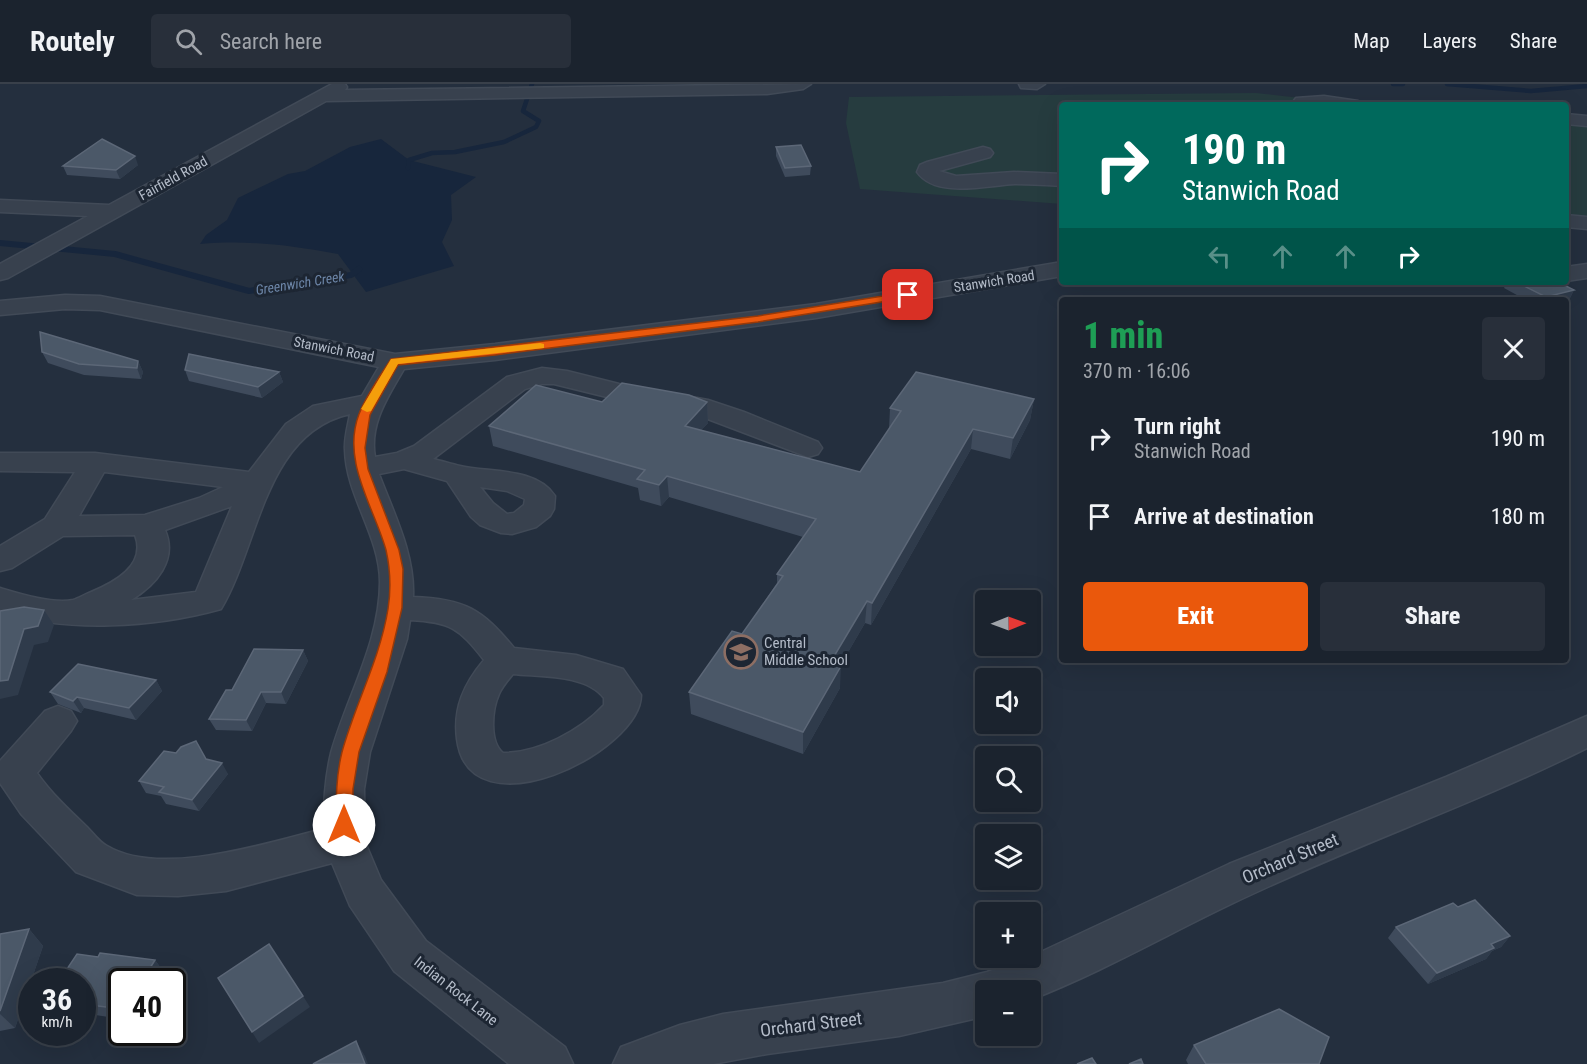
<!DOCTYPE html>
<meta charset="utf-8">
<style>
:root{--surface:#1b232e;--page:#282f3a;--text:#f1f3f6;--muted:#a0a4aa;--line:#39404a;--accent:#ea580c}
body{margin:0;font-family:"Roboto Condensed",sans-serif;background:var(--page);color:var(--text);height:100vh;display:flex;flex-direction:column;font-size:22px;white-space:nowrap}
*{box-sizing:border-box;margin:0}
p{font-size:20px;color:var(--muted)}
.icon{flex:none;width:33px;height:33px;fill:none;stroke:currentColor;stroke-width:2;stroke-linecap:round;stroke-linejoin:round}
.map{position:relative;flex:1;overflow:hidden}
.side{position:absolute;left:1059px;top:213px;width:510px;height:366px;display:flex;flex-direction:column;background:var(--surface);border-radius:6px;box-shadow:0 6px 24px #0002,0 0 0 2px var(--line)}
.side>*{flex:none}
.top-card{position:absolute;left:1059px;top:18px;width:510px;height:183px;border-radius:6px;box-shadow:0 6px 24px #0002,0 0 0 2px var(--line);background:#00695c;color:#fff;overflow:hidden}
.needle{width:39px;rotate:89deg}
.fabs{position:absolute;left:975px;top:506px;display:grid;gap:12px}
.fabs a{display:grid;place-items:center;width:66px;height:66px;border-radius:6px;background:var(--surface);box-shadow:0 6px 24px #0002,0 0 0 2px var(--line);font-size:30px}
.speed{position:absolute;left:18px;top:884px;display:flex;gap:12px;font-size:30px;font-weight:700;text-align:center}
.speed>*{display:grid;place-content:center;width:78px;height:78px;border-radius:50%;background:var(--surface);box-shadow:0 6px 24px #0002,0 0 0 2px var(--line);line-height:1}
.speed small{font-size:15px;font-weight:400}
.speed .limit{border:3px solid #111;border-radius:9px;background:#fff;color:#111}
.pin{position:absolute;display:grid;place-items:center;width:51px;height:51px;color:#fff;margin:-26px;border-radius:12px;box-shadow:0 3px 9px #0006}
.me{position:absolute;width:66px;margin:-33px;rotate:0deg;stroke-linejoin:round;filter:drop-shadow(0 0 4px #0008)}
.turn{display:flex;align-items:center;gap:21px;height:126px;padding:0 24px;font-size:27px}
.turn .icon{width:78px;height:78px;stroke-width:2.5}
.turn b{display:block;font-size:42px;line-height:51px}
.lanes{display:flex;align-items:center;height:57px;padding:0 24px;background:#0003;justify-content:center;gap:30px;direction:ltr}
.lanes .off{opacity:.35}
.round{display:grid;place-items:center;flex:none;width:63px;height:63px;border-radius:6px;background:var(--page)}
.head{display:flex;align-items:center;justify-content:space-between;height:102px;padding:0 24px}
h1{font-size:36px;font-weight:800;line-height:45px;color:#1e9e55}
.button{display:flex;gap:12px;margin-top:auto;padding:12px 24px}
.button a{flex:1;height:69px;border-radius:6px;background:var(--accent);color:#fff;font-size:24px;font-weight:800;line-height:69px;text-align:center}
.button a+a{background:var(--page);color:var(--text)}
ul{padding:0;list-style:none}
li{display:flex;align-items:center;gap:18px;height:78px;padding:0 24px}
li div{flex:1}
li b{display:block;font-size:22px}
li em{font-style:normal}
header{display:flex;align-items:center;gap:36px;box-sizing:border-box;height:84px;padding:0 30px;background:var(--surface);border-bottom:2px solid var(--line)}
header strong{font-size:28px}
nav{display:flex;gap:33px;margin-inline-start:auto;font-size:21px}
.search{width:420px;height:54px;background:var(--page);display:flex;align-items:center;gap:15px;box-sizing:border-box;padding:0 21px;border-radius:6px;color:var(--muted);font-size:22px}
.map>svg:first-child{display:block}
.green{fill:#263c3f}
.water{fill:#17263c}
.lines{fill:none;stroke-linecap:round;stroke-linejoin:round}
.stream-far1{stroke:#17263c;stroke-width:4.5}
.stream{stroke:#17263c;stroke-width:6}
.minor-casing{stroke:#414a57;stroke-width:3}
.minor{fill:#38414e;fill-rule:evenodd}
.wall{fill:#3f4b5c}
.shaded-wall{fill:#2f3b4b}
.building{fill:#4b5868;stroke:#5c6777;stroke-width:1.5}
.route{fill:#ea580c;stroke:#983908;stroke-width:1.5}
.slow{fill:#f59e0b}
.labels{text-anchor:middle;dominant-baseline:central;stroke-width:6;stroke-linejoin:round;paint-order:stroke}
.far-street-label{font-size:14px;fill:#b4bcc9;stroke:#1d2633}
.far-water-label{font-size:14px;font-style:italic;fill:#6d86a8;stroke:#1d2633}
.poi-label{font-size:15px;fill:#b4bcc9;stroke:#1d2633;text-anchor:start}
.street-label{font-size:15px;fill:#b4bcc9;stroke:#1d2633}
.near-street-label{font-size:18px;fill:#b4bcc9;stroke:#1d2633}
</style>
<header>
<strong>Routely</strong>
<div class="search"><svg class="icon" aria-label="search" viewBox="0 0 24 24"><circle cx="10" cy="10" r="6"/><path d="M15 15l6 6"/></svg>Search here</div>
<nav><a>Map</a><a>Layers</a><a>Share</a></nav>
</header>
<div class="map">
<svg width="1587" height="980" viewBox="0 0 1587 980">
<rect width="100%" height="100%" fill="#242f3e"/>
<g class="green">
<polygon points="1256,9 1361,21 1062,21 1062,120 860,105 846,39 849,13"/>
<polygon points="1566,34 1587,34 1587,135 1566,134"/>
</g>
<path class="water" d="M381,55L409,76L476,93L451,111L452,136L442,158L454,182L366,208L338,170C288,161 251,156 200,160L206,151L227,136L238,114L288,90L305,87L350,63Z"/>
<g class="lines">
<g class="stream-far1">
<polyline points="1393,0 1403,0"/>
<polyline points="1447,0 1531,7 1587,2"/>
<polyline points="408,84 409,76 432,69 455,68 504,58 536,43 539,37 523,27 532,0"/>
</g>
<polyline class="stream" points="0,159 115,170 249,207 351,191 359,185"/>
<g class="minor-casing">
<g id="minor">
<polygon points="332,0 345,0 347,3 345,6 811,0 803,5 767,10 326,17 8,194 0,196 0,180 88,132 0,128 0,116 109,121"/>
<polygon points="1019,0 1045,0 1037,5 1021,4"/>
<polygon points="1324,12 1358,17 1361,21 1295,21 1293,18 1296,14"/>
<polygon points="1566,30 1587,32 1587,42 1566,40"/>
<path d="M983,63L990,65L993,69L990,73L939,87L956,92L1014,88L1062,90V102C1046,101 1031,100 1015,100C988,101 936,115 917,88L920,81L927,78Z"/>
<polygon points="1566,131 1587,133 1587,145 1566,143"/>
<path d="M1062,178V192L816,234L495,276L404,285C388,313 369,340 375,373L397,369L414,362L507,293L542,284L567,287L619,300L708,316L744,328L818,358L822,364L818,370L808,373L692,329L619,316L554,300H542L525,305L433,375C442,377 451,380 460,382C490,389 536,383 555,412L554,425L550,432L536,443L512,450L501,449L480,441L471,433L447,397L404,385L379,390C394,430 415,470 413,513C465,515 482,525 514,564L576,571L623,585L641,611C641,668 469,752 457,655C453,624 464,600 484,576C459,544 450,538 410,536L407,555L370,668L364,705L365,758L381,796L426,857L565,963L573,980H509L394,887L350,822L332,779L226,807L178,812L137,811L76,788L21,730L0,699V677L45,627L58,622L71,627L77,637L71,647L37,689C51,709 69,726 87,743C93,749 99,758 107,762C160,794 267,759 323,745C324,719 325,694 331,669C347,612 380,558 380,498C380,452 346,412 345,366C344,355 348,341 350,330C264,349 259,462 221,525C153,544 68,548 0,529V504C20,510 52,520 73,516C77,515 84,511 89,509C113,499 147,482 135,451L63,452L12,484L0,487V462L45,435L75,388L0,387V369H95L249,388L286,340L313,322L362,312L379,283L100,226L65,225L0,231V217L65,211L100,212L395,270L495,260L816,220ZM104,388H105L223,403L199,414L145,431L79,432ZM480,403L507,407L525,415L524,421L514,429L507,430L493,419ZM232,422L196,508L131,516C156,501 178,476 165,446ZM513,590C541,593 586,590 604,614V621C580,647 538,669 503,669C489,658 492,625 499,610C502,603 508,596 513,590Z"/>
<polygon points="1587,180 1587,194 1566,197 1566,183"/>
<path d="M1587,632V664C1481,717 1369,756 1261,806C1183,841 1110,885 1030,916V906H986V932L899,952L767,970L713,980H613L621,963L680,941L723,930L943,899L987,888L1030,873L1229,780L1446,693Z"/>
</g>
</g>
<use href="#minor" class="minor"/>
</g>
<g class="wall">
<polygon points="776,63 811,82 810,91 785,93 776,72"/>
<polygon points="138,81 120,95 67,91 63,82"/>
<polygon points="1507,198 1558,198 1574,206 1569,216 1526,216 1504,204"/>
<polygon points="42,268 138,277 143,288 141,295 84,291 48,279"/>
<polygon points="185,286 279,288 283,298 262,314 189,297"/>
<polygon points="1034,315 1030,336 1010,375 971,365 871,541 865,539 840,582 840,604 803,670 691,630 689,608 742,550 777,499 777,490 803,453 669,413 661,422 640,416 638,404 493,362 489,342 602,318 707,318 708,339 701,346 860,388 889,345 890,324"/>
<polygon points="303,566 308,577 286,620 266,619 252,647 216,646 209,635 232,606"/>
<polygon points="156,596 162,607 136,636 84,624 81,629 58,620 50,608"/>
<polygon points="206,675 228,690 199,727 166,720 161,712 146,709 139,697"/>
<polygon points="1458,823 1510,852 1501,863 1492,867 1486,875 1428,900 1388,854 1396,843"/>
<polygon points="29,845 43,862 15,944 0,947 0,850"/>
<polygon points="98,873 155,876 163,887 157,897 122,897 122,935 82,929 82,897"/>
<polygon points="1194,961 1319,980 1188,980 1186,976"/>
</g>
<g class="shaded-wall">
<polygon points="135,72 138,81 120,95 116,86"/>
<polygon points="1574,206 1569,216 1544,216 1546,213"/>
<polygon points="138,277 143,288 141,295 137,284"/>
<polygon points="279,288 283,298 262,314 258,303"/>
<polygon points="1034,315 1030,336 1010,375 1013,354"/>
<polygon points="707,318 708,339 686,362 685,342"/>
<polygon points="973,345 971,365 871,541 872,519"/>
<polygon points="667,392 669,413 661,422 659,401"/>
<polygon points="867,517 865,539 829,601 830,579"/>
<polygon points="44,526 54,541 48,558 34,561 18,611 0,615 0,597 24,545"/>
<polygon points="303,566 308,577 286,620 281,608"/>
<polygon points="841,582 840,604 803,670 803,648"/>
<polygon points="156,596 162,607 136,636 129,624"/>
<polygon points="261,608 266,619 252,647 246,636"/>
<polygon points="77,613 84,624 81,629 73,617"/>
<polygon points="222,679 228,690 199,727 192,716"/>
<polygon points="29,845 43,862 15,944 0,930 0,927"/>
<polygon points="1510,852 1501,863 1492,867 1486,875 1428,900 1437,889 1491,860"/>
<polygon points="155,876 163,887 157,897 142,897"/>
<polygon points="303,912 310,923 259,959 252,948"/>
<polygon points="356,957 365,972 368,980 365,980"/>
</g>
<g class="building">
<polygon points="102,55 135,72 116,86 63,82"/>
<polygon points="801,61 811,82 785,84 776,63"/>
<polygon points="1516,198 1558,198 1574,206 1546,213"/>
<polygon points="40,248 138,277 137,284 79,280 42,268"/>
<polygon points="189,270 279,288 258,303 185,286"/>
<polygon points="916,288 1034,315 1013,354 973,345 872,519 867,517 830,579 841,582 803,648 689,608 732,547 742,550 783,492 777,490 816,435 667,392 659,401 637,395 645,386 489,342 536,301 602,318 622,299 689,311 707,318 685,342 860,388 901,327 890,324"/>
<polygon points="24,523 44,526 38,542 24,545 8,596 0,597 0,527"/>
<polygon points="254,565 303,566 281,608 261,608 246,636 209,635 226,606 232,606"/>
<polygon points="78,580 156,596 129,624 77,613 73,617 50,608"/>
<polygon points="196,657 206,675 222,679 192,716 159,708 164,703 139,697 164,667 176,669 181,663"/>
<polygon points="1475,816 1510,852 1491,860 1494,864 1437,889 1396,843 1453,819 1458,823"/>
<polygon points="29,845 0,927 0,850"/>
<polygon points="269,860 303,912 252,948 218,894"/>
<polygon points="100,869 155,876 142,897 122,897 122,925 82,920 82,897 59,897 77,870 98,873"/>
<polygon points="1279,925 1329,953 1319,980 1206,980 1194,961"/>
<polygon points="356,957 365,980 313,980"/>
<polygon points="1092,974 1096,980 1077,980"/>
<polygon points="1141,975 1143,980 1129,980"/>
</g>
<path class="route" d="M908,208L913,211L912,213L758,238L495,271L398,281L370,331L365,364L368,385L399,466L403,485L402,524L387,588L359,668L353,705V741L350,746L344,748L338,746L336,741C336,716 336,692 342,668C355,620 380,575 388,525C391,506 390,484 386,466C374,423 341,377 359,330C366,312 380,292 391,275L758,232Z"/>
<polygon class="slow" points="540,259 544,260 544,264 398,280 371,327 367,328 361,325 391,275"/>
<defs>
<g id="school-ring" transform="scale(1.725)"><circle r="9.5" fill="#1d2633" stroke="#8d6e63" stroke-width="1.5"/><path d="M0-5L7-2L0 1L-7-2ZM-4 1L0 2.5L4 1V4Q0 6-4 4Z" fill="#8d6e63"/></g>
</defs>
<g fill-rule="evenodd">
<use href="#school-ring" x="741" y="568"/>
</g>
<g class="labels">
<g class="far-street-label">
<text transform="translate(173 94) rotate(-29)">Fairfield Road</text>
<text transform="translate(994 197) rotate(-9)">Stanwich Road</text>
<text transform="translate(334 265) rotate(11)">Stanwich Road</text>
</g>
<g class="far-water-label">
<text transform="translate(300 199) rotate(-9)">Greenwich Creek</text>
</g>
<g class="poi-label">
<text x="764" y="559">Central<tspan x="764" dy="17">Middle School</tspan></text>
</g>
<g class="street-label">
<text transform="translate(456 907) rotate(38)">Indian Rock Lane</text>
</g>
<g class="near-street-label">
<text transform="translate(1290 774) rotate(-23)">Orchard Street</text>
<text transform="translate(811 940) rotate(-7)">Orchard Street</text>
</g>
</g>
</svg>
<div class="fabs">
<a><svg class="needle" viewBox="-14 -14 28 28"><path d="M0-13l5 13h-10z" fill="#e53935"/><path d="M0 13l5-13h-10z" fill="#a0a4aa"/></svg></a>
<a><svg class="icon" aria-label="sound" viewBox="0 0 24 24"><path d="M4 9h4l5-4v14l-5-4H4zM17 9q2 3 0 6"/></svg></a>
<a><svg class="icon" aria-label="search" viewBox="0 0 24 24"><circle cx="10" cy="10" r="6"/><path d="M15 15l6 6"/></svg></a>
<a><svg class="icon" aria-label="layers" viewBox="0 0 24 24"><path d="M12 4l9 5-9 5-9-5zM3 14l9 5 9-5"/></svg></a>
<a>+</a>
<a>−</a>
</div>
<div class="speed"><div>36<small>km/h</small></div><div class="limit">40</div></div>
<div class="pin" style="left:908px;top:211px;background:#d93025"><svg class="icon" aria-label="arrive" viewBox="0 0 24 24"><path d="M6 21V4h12l-3 4 3 4H6"/></svg></div>
<svg class="me" style="left:344px;top:741px" viewBox="-20 -20 40 40"><circle r="19" fill="#fff"/><path d="M0-13L10 11 0 6-10 11z" fill="#ea580c"/></svg>
<div class="top-card">
<div class="turn"><svg class="icon" aria-label="right" viewBox="0 0 24 24"><path d="M7 20v-9h11M14 6l5 5-5 5"/></svg><div><b>190 m</b>Stanwich Road</div></div>
<div class="lanes"><svg class="icon off" aria-label="left" viewBox="0 0 24 24"><path d="M17 20v-9H6M10 6l-5 5 5 5"/></svg><svg class="icon off" aria-label="ahead" viewBox="0 0 24 24"><path d="M12 20V5M6 11l6-6 6 6"/></svg><svg class="icon off" aria-label="ahead" viewBox="0 0 24 24"><path d="M12 20V5M6 11l6-6 6 6"/></svg><svg class="icon" aria-label="right" viewBox="0 0 24 24"><path d="M7 20v-9h11M14 6l5 5-5 5"/></svg></div>
</div>
<section class="side">
<div class="head"><div><h1>1 min</h1><p>370 m · 16:06</p></div><a class="round"><svg class="icon" aria-label="close" viewBox="0 0 24 24"><path d="M6 6l12 12M18 6L6 18"/></svg></a></div>
<ul>
<li><svg class="icon" aria-label="right" viewBox="0 0 24 24"><path d="M7 20v-9h11M14 6l5 5-5 5"/></svg><div><b>Turn right</b><p>Stanwich Road</p></div><em>190 m</em></li>
<li><svg class="icon" aria-label="arrive" viewBox="0 0 24 24"><path d="M6 21V4h12l-3 4 3 4H6"/></svg><div><b>Arrive at destination</b></div><em>180 m</em></li>
</ul>
<div class="button"><a>Exit</a><a>Share</a></div>
</section>
</div>
